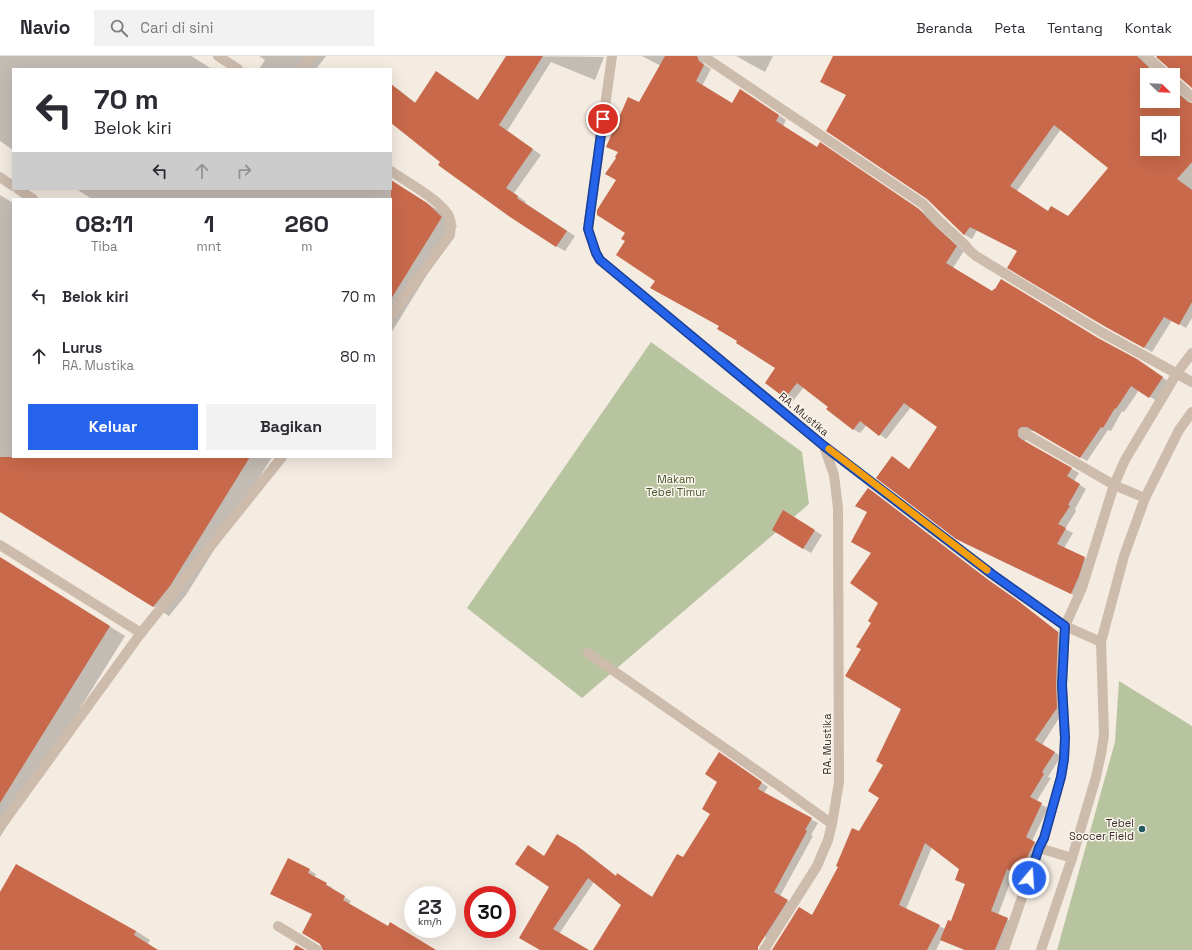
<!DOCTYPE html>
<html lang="id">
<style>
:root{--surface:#fff;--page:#f2f2f3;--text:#2b2b33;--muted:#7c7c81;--line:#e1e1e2;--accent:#2563eb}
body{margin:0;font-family:"Space Grotesk",sans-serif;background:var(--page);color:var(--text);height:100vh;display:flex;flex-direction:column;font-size:15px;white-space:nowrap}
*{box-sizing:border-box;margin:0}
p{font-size:13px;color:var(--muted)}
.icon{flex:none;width:22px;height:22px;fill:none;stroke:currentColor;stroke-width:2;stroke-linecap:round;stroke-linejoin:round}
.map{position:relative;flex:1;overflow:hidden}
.sheet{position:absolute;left:12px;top:142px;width:380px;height:260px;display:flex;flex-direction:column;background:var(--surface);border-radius:0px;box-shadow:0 4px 16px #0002}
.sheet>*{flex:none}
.banner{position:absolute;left:12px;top:12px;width:380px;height:122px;border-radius:0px;box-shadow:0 4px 16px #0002;background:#fff;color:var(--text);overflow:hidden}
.needle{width:26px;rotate:113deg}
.fabs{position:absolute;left:1140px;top:12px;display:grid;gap:8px}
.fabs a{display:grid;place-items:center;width:40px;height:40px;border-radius:0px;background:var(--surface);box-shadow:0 4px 16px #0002;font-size:20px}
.speed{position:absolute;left:404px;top:830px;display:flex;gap:8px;font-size:20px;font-weight:700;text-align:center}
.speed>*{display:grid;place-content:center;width:52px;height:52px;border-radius:50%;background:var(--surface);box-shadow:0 4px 16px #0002;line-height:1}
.speed small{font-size:10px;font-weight:400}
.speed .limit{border:6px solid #d22;background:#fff;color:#111}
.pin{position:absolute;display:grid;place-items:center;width:34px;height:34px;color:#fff;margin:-17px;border:2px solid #fff;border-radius:50%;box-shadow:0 1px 4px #0007}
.me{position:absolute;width:44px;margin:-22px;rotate:18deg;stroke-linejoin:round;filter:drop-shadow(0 0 3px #0008)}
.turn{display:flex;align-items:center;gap:14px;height:84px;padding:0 16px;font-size:18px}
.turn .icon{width:52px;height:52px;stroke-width:2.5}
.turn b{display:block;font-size:28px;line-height:34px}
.lanes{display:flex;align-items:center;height:38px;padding:0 16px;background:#0003;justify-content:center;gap:20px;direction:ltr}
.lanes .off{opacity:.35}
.eta{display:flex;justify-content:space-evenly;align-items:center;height:68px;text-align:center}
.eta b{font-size:24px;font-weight:700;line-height:28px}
.primary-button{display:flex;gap:8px;margin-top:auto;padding:8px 16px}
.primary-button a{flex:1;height:46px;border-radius:0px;background:var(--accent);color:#fff;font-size:16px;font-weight:700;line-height:46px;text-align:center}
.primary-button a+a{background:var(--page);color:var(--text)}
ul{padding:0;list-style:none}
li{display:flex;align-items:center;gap:12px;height:60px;padding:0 16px}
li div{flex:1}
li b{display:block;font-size:15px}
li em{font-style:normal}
header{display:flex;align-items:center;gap:24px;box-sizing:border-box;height:56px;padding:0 20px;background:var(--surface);border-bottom:1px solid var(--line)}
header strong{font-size:19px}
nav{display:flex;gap:22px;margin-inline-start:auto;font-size:14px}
.search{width:280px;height:36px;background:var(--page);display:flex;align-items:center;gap:10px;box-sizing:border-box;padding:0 14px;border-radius:0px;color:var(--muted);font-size:15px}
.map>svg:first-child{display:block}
.green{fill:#b8c4a0}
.shadow{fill:#0003;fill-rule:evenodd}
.building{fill:#c8694b;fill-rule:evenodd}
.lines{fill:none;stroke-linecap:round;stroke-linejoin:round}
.service{stroke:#cdbbac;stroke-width:10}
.minor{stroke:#cdbbac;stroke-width:10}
.route-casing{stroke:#184099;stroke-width:10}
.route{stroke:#2563eb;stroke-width:7}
.slow{stroke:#f59e0b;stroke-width:7}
.poi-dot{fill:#1f5a5e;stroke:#fbf5ee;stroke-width:1.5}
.labels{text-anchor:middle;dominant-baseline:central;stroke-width:3;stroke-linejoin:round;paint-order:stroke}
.street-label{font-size:11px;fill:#3b302b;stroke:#fbf5ee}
.park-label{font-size:11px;fill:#4a5a2e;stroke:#fbf5ee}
.poi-label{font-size:11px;fill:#3b302b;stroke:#fbf5ee;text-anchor:end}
</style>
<header>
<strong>Navio</strong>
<div class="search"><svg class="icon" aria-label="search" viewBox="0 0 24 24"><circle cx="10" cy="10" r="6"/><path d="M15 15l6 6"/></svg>Cari di sini</div>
<nav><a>Beranda</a><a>Peta</a><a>Tentang</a><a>Kontak</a></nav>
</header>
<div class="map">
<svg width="1192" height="894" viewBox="0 0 1192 894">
<rect width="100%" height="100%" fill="#f4ebe1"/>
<g class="green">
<polygon points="651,286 802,396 809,448 582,642 467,552"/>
<polygon points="1119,625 1192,670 1192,894 1057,894 1115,686"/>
</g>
<g class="shadow">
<polygon points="0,0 191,0 212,13 13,13 13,94 0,85"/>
<polygon points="259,0 326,0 316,13 259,13 265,4"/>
<polygon points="507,0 604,1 595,24 551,6 507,75 541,99 514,137 526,146 525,147 575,180 565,195 556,190 442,106 391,65 391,29 399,34 416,47 478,44"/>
<polygon points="642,0 705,0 703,4 704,8 711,13 702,30 733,48 747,38 786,64 783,70 818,92 827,92 926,158 940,173 964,195 953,212 993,236 1101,285 1145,309 1169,326 1157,345 1139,334 1124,356 1122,355 1111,375 1108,374 1087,405 1035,375 1029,375 1025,378 1025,385 1028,388 1079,417 1074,425 1086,433 1075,453 1076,455 1065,473 1073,477 1064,492 1092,506 1078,541 964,487 913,417 938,371 911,351 886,383 867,369 860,377 853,373 829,351 804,331 793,345 766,326 776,312 739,285 721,270 656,225 627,185 626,176 617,124 617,101 619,96 607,91 640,47 661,10"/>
<polygon points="736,0 773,0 765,16"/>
<path d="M834,0H1148L1147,6L1149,10L1159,19H1147V45H1173V30L1176,34L1192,48V262L1186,272L1172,264L1152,296L1105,270L1018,195L977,174L972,183L965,179L927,142L847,39ZM1147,67H1173V93H1147ZM1061,73L1110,112L1068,161L1049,156L1017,135Z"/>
<polygon points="391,125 443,157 457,170 391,277 391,143 92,143 76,133 391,133"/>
<polygon points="0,139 13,147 13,401 272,401 186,539 169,560 0,455"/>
<path d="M869,433L875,437L994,528L1024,550L1065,581L1063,656L1042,689L1061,700L1048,721L1051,722L1036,746L1048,752L1032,785L1041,791L1028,824L1014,816L998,859L1014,867L1003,894H964L941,884L936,894H793L880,741L885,708L903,653L862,593L880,547L868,456ZM932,791L960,813L956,823L966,829L951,866L945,873L906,853Z"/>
<polygon points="784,456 822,479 811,497 773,474"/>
<polygon points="0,502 125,580 0,781"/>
<polygon points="726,701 768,731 764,737 818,767 811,779 813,780 780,840 794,849 772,884 764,880 754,894 593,894 623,848 594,826 559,878 587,894 542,894 550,831 528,790 545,801 557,780 583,794 616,820 652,841 684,802 711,757 718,726"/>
<polygon points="309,814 316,818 314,822 333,832 332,833 351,845 349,848 388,871 433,894 324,894 314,858 278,841"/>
<polygon points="0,838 136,875 150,884 148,888 157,894 0,894"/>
</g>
<g class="building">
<polygon points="506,0 543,0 499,69 533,93 506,132 518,140 517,142 567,175 556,191 510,161 438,109 440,106 391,67 391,28 415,47 436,15 478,44"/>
<polygon points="665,0 697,0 699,5 704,9 696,25 732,47 740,33 779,59 776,65 817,91 820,86 919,153 933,168 957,190 946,207 992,235 994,233 995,233 1001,223 1098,282 1137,303 1163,321 1149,342 1131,330 1116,353 1115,352 1103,372 1101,371 1080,402 1027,371 1021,371 1018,374 1018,380 1021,383 1072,412 1067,420 1080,428 1068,449 1070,450 1058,468 1066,472 1057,488 1085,501 1079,520 1071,538 956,483 876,422 892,400 909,413 937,371 904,347 879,380 860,365 853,374 826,353 828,351 797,327 785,342 765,327 775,312 736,287 737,285 717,273 719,270 650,232 655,225 616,199 625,185 621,183 625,177 597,159 597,154 616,124 605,118 616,102 615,101 618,96 606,91 628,41 639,46"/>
<path d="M833,0H1137L1157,19H1147V45H1173V33L1188,46L1192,47V106L1177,123L1192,134V246L1179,269L1164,261L1144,292L1104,270L1007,212L1017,195L970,171L964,179L927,143L826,75L846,39L820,26ZM1147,67H1173V93H1147ZM1054,69L1108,112L1068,160L1051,150L1048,155L1010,130Z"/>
<polygon points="1157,0 1192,0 1192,32 1177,19 1173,18 1171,14 1156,1"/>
<polygon points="391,124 427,147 442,161 391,243"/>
<polygon points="0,401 250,401 170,530 153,551 0,456"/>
<polygon points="868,432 987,523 1017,544 1058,576 1056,629 1057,652 1035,684 1055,696 1042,716 1044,718 1030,741 1042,747 1026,781 1035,786 1027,801 1029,802 1025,812 1021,821 1007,813 991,855 1008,862 995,894 965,894 940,884 948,864 951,865 965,828 955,824 959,813 925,787 899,849 940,869 927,894 772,894 799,851 812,859 838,811 836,810 852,772 859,775 879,742 868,735 883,709 876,705 901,653 845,620 861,593 856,591 871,567 868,565 878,547 850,527 871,497 851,486 867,456 855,450"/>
<polygon points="783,454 815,474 803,493 772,474"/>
<polygon points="0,501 110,570 0,747"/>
<polygon points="719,696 762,726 758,733 812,762 805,774 807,775 774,836 788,844 758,891 758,894 593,894 621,849 588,822 553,873 589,894 540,894 519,882 549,831 515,808 528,789 544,800 557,778 576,789 616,820 617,817 652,841 677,798 683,801 710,758 702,753 717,726 705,718"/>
<polygon points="288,802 310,813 308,817 327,827 326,829 345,840 343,844 388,870 390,866 436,894 323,894 320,888 302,877 312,858 270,838"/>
<polygon points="16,808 136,875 134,879 158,894 0,894 0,836"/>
<polygon points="296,889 305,894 293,894"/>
</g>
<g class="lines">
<g class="service">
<polyline points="218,0 238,13"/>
<polyline points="302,13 311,0"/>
<path d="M391,115C405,125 446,147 450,163C452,168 450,174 450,179L391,259"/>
<polyline points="0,121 13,130"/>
<polyline points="18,133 33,143"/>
<polyline points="0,489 141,577"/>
<polyline points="588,597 782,732 832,768"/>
<polyline points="0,771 141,577 282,401"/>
</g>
<g class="minor">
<polyline points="612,0 588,173 596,197 600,204 824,390 834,419 838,452 839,726 832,768 828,784 817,810 764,894"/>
<polyline points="703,0 923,148 937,163 965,189 970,195 976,200 1101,276 1192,326"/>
<polyline points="1146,0 1167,19"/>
<polyline points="1173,24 1192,41"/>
<polyline points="1024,377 1114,429 1145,442"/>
<polyline points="824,390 991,518 1065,570 1101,586"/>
<polyline points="1039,792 1072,802"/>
<polyline points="278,870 317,894"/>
<polyline points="1004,894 1039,792 1044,782 1061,721 1064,703 1065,682 1062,629 1065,570 1082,532 1114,429 1125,404 1177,317 1192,297"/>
<polyline points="1041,894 1072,802 1096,721 1101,698 1104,679 1101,586 1124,500 1145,442 1179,374 1192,356"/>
</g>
</g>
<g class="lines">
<g class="route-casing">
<polyline id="route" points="603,63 588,173 596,197 600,204 824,390 992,518 1065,570 1062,629 1065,682 1064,703 1061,721 1044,782 1039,792 1029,822"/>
</g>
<use href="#route" class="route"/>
<polyline class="slow" points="829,393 987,514"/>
</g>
<circle class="poi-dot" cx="1142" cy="773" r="4"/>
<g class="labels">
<g class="street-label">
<text transform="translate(804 358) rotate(40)">RA. Mustika</text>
<text transform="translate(827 688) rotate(-90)">RA. Mustika</text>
</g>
<g class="park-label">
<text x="676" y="423">Makam<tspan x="676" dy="13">Tebel Timur</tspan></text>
</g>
<g class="poi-label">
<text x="1134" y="767">Tebel<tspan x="1134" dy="13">Soccer Field</tspan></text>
</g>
</g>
</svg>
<div class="fabs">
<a><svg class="needle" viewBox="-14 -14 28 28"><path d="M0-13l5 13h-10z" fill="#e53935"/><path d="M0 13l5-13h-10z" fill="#7c7c81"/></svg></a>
<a><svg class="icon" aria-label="sound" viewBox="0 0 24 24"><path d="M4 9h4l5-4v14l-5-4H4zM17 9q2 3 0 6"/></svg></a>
</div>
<div class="speed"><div>23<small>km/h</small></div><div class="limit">30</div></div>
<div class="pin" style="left:603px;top:63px;background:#d93025"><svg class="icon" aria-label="arrive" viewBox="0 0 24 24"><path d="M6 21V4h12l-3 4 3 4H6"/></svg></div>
<svg class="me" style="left:1029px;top:822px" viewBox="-20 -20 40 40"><circle r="17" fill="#2563eb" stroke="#fff" stroke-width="3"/><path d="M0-11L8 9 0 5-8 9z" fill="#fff"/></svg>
<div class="banner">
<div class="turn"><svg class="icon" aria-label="left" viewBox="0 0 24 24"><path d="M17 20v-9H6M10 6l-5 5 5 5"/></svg><div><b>70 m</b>Belok kiri</div></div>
<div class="lanes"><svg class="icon" aria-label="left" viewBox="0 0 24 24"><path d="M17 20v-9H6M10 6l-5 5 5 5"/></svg><svg class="icon off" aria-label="ahead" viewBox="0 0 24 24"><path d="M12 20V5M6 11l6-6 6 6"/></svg><svg class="icon off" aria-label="right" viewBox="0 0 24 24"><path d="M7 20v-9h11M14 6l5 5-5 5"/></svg></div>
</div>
<section class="sheet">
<div class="eta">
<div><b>08:11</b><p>Tiba</p></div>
<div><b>1</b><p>mnt</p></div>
<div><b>260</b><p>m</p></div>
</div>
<ul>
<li><svg class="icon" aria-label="left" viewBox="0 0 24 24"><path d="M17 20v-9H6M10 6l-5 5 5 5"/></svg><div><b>Belok kiri</b></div><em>70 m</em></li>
<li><svg class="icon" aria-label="ahead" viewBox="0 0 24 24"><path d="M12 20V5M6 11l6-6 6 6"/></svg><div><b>Lurus</b><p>RA. Mustika</p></div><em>80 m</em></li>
</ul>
<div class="primary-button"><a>Keluar</a><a>Bagikan</a></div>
</section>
</div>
